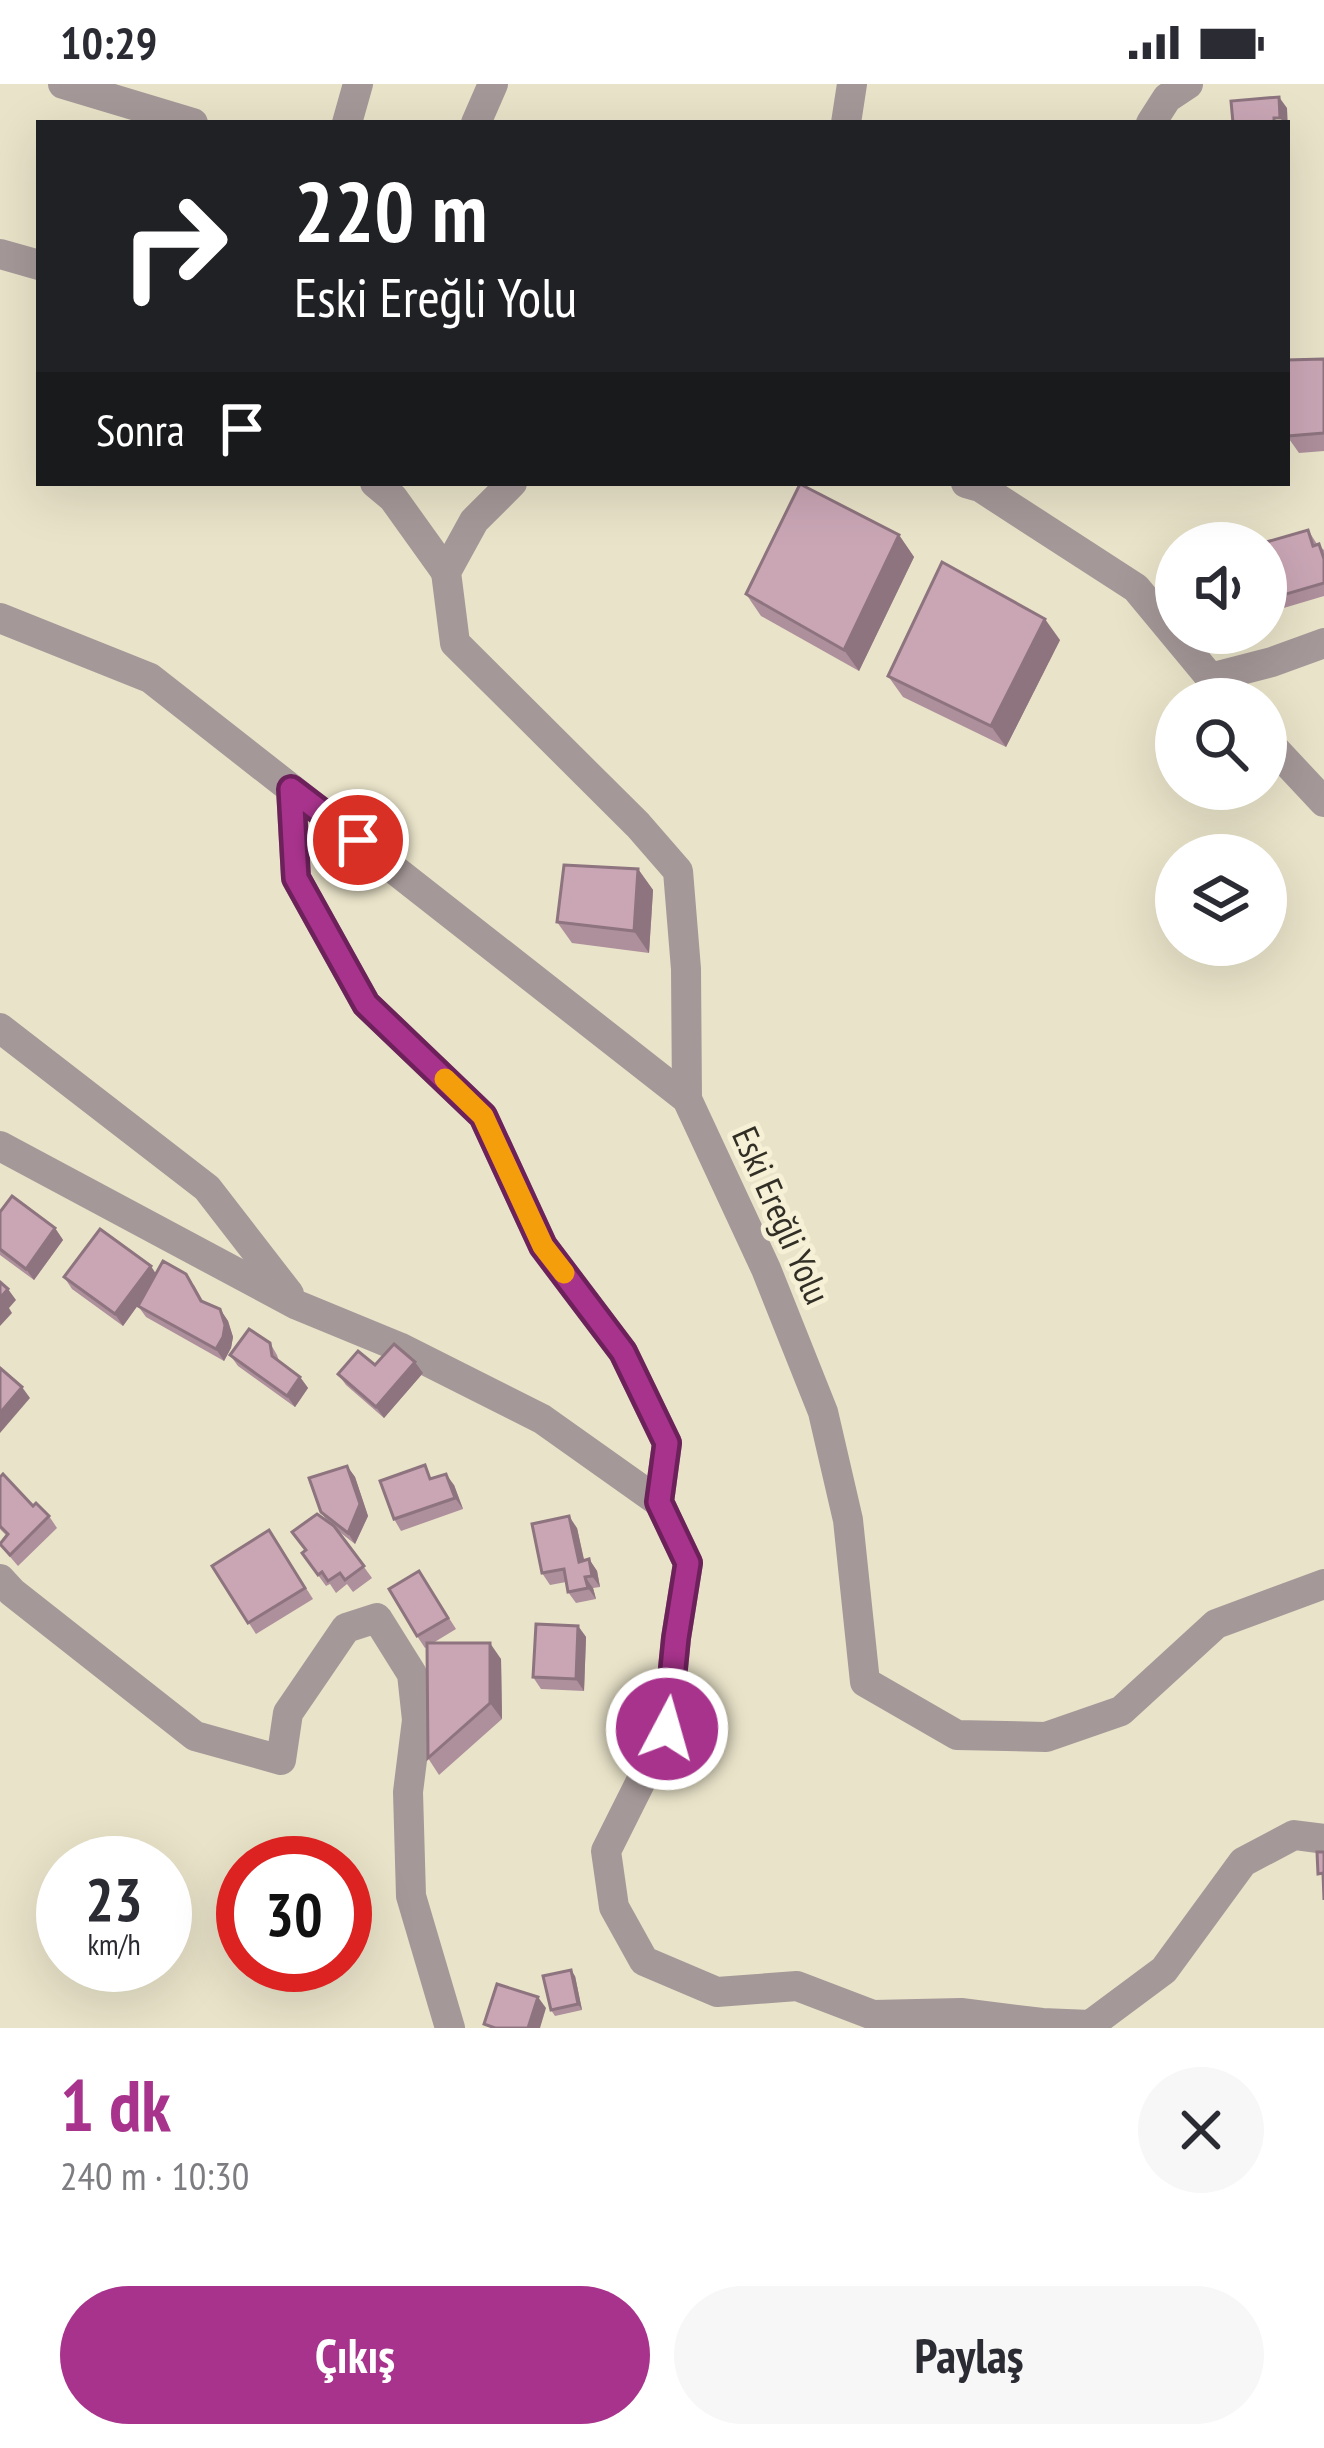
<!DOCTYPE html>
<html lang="tr">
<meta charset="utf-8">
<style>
:root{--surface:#fff;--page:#f7f7f7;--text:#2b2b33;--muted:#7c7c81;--accent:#a8338c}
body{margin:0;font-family:"PT Sans Narrow",sans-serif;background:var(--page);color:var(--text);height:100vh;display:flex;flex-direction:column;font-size:45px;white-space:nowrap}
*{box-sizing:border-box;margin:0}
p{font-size:39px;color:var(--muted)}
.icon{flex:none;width:66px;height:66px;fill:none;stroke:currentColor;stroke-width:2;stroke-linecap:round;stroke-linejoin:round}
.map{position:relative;height:1944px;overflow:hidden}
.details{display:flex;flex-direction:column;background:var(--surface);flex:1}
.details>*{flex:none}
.guide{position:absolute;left:36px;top:36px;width:1254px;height:366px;border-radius:0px;box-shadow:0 12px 48px #0002;background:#202124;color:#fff;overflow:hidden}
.fabs{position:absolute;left:1155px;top:438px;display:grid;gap:24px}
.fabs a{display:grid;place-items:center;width:132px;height:132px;border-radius:50%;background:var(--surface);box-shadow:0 12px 48px #0002;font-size:60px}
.speed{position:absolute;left:36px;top:1752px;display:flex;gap:24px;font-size:60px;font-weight:700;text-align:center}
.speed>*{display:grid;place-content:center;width:156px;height:156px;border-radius:50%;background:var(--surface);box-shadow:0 12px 48px #0002;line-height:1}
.speed small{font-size:30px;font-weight:400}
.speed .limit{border:18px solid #d22;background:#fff;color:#111}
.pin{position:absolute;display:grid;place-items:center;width:102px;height:102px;color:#fff;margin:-51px;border:6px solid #fff;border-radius:50%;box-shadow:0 3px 12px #0007}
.me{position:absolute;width:132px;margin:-66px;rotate:6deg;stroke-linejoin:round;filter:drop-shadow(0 0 9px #0008)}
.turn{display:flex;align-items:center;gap:42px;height:252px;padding:0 60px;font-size:54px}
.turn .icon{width:156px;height:156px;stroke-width:2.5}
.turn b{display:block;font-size:84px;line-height:102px}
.then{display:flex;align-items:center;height:114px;padding:0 60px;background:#0003;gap:24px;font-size:45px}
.round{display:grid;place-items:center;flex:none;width:126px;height:126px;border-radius:63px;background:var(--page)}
.summary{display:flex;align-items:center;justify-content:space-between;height:204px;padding:0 60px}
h1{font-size:72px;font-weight:700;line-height:90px;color:var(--accent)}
.action{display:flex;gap:24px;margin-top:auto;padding:24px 60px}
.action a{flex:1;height:138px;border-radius:72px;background:var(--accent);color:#fff;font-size:48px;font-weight:700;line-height:138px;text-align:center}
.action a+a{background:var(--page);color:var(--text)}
.status{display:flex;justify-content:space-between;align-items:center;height:84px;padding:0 60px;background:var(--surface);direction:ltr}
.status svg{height:33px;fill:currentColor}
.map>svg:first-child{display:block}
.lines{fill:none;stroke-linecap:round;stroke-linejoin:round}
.minor{stroke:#a59898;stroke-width:30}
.wall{fill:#ae8f9c}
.shaded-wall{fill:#8d747f}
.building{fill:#caa6b5;stroke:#8d747f;stroke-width:3}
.route-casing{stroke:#6d215b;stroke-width:30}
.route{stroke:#a8338c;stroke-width:21}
.slow{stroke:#f59e0b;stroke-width:21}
.labels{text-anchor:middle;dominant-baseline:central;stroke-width:10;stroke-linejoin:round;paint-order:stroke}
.street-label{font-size:36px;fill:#312e25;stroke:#f6f0d6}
</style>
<div class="status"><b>10:29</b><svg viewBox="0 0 49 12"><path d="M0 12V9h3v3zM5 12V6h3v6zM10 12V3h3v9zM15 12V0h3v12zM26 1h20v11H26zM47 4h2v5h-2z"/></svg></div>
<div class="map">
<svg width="1324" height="1944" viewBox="0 0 1324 1944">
<rect width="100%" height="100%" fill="#e9e3c9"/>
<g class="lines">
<g class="minor">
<polyline points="63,0 193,39"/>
<polyline points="347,39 358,0"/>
<polyline points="476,39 493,0"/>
<polyline points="846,39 852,0"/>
<polyline points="1151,39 1167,14 1188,0"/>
<polyline points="0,170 39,181"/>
<polyline points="375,399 393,414 446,488"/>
<polyline points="512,399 474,437 446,488 455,559 638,741 678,787 686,885 687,1015"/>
<polyline points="966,399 980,403 1136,504 1228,615"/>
<polyline points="0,534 150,594 687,1015 766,1185 823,1328 848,1436 865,1598 957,1651 1046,1653 1121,1627 1216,1540 1324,1500"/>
<polyline points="1210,594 1272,578 1324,559"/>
<polyline points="1266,656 1324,718"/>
<polyline points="291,705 296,794 366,920 483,1032 543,1162 623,1268 667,1359 659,1418 688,1479 676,1554 667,1645 606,1767 614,1823 644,1877 717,1908 797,1902 873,1931 961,1929 1042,1939 1090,1941 1164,1886 1243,1778 1294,1751 1324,1755"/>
<polyline points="0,944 207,1104 289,1210"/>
<polyline points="0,1062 297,1221 399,1263 542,1335 659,1418"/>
<polyline points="0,1495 12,1508 195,1652 281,1676 288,1629 346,1544 377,1534 412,1590 417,1636 408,1708 411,1812 450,1944"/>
</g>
</g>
<g class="wall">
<polygon points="1324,275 1324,367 1299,369 1287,352"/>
<polygon points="1308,446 1317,460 1324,466 1324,512 1277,526 1269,515"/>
<polygon points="899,451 914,473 859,587 761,532 746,510"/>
<polygon points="1060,556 1006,663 903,613 888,592"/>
<polygon points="638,785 653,806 649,869 572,859 557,838"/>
<polygon points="0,1128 55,1144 63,1156 34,1196 0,1171"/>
<polygon points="156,1190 194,1201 203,1217 220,1225 228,1237 233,1253 231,1264 224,1277 146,1233 138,1222 141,1217 123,1242 72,1205 64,1193"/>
<polygon points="270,1259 277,1271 279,1277 300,1293 308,1304 295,1323 238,1282 230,1271"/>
<polygon points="423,1289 384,1334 346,1301 338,1290"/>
<polygon points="347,1382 355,1393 368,1432 355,1460 337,1446 372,1494 353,1508 347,1500 336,1509 330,1500 326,1502 302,1469 327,1437 321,1428"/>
<polygon points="0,1393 33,1422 49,1432 57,1444 18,1482 0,1461 7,1452 0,1445"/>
<polygon points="434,1394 454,1401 463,1425 401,1447 394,1435"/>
<polygon points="577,1444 584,1477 589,1475 597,1487 600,1503 593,1504 596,1515 576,1519 568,1508 566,1498 550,1501 542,1489"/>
<polygon points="269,1446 313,1515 256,1550 212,1482"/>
<polygon points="419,1487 456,1545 433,1559 501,1575 502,1635 439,1691 428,1674 427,1563 425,1564 417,1552"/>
<polygon points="578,1542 586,1553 584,1607 541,1605 533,1593"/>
<polygon points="575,1892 582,1926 555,1932 551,1926"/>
</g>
<g class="shaded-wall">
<polygon points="1279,13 1287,24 1288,45 1287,39 1284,39 1280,34"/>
<polygon points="899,451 914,473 859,587 844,566"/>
<polygon points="1045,535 1060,556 1006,663 991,642"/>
<polygon points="638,785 653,806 649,869 634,847"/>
<polygon points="55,1144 63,1156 34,1196 26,1185"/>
<polygon points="151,1182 158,1193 123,1242 115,1230"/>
<polygon points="8,1205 16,1216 9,1224 12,1229 0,1242 0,1214"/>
<polygon points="220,1225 228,1237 233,1253 231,1264 224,1277 216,1265"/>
<polygon points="415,1278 423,1289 384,1334 376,1323"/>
<polygon points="300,1293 308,1304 295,1323 287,1312"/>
<polygon points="22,1303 30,1314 0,1349 0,1329"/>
<polygon points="347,1382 355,1393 368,1432 355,1460 348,1449"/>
<polygon points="446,1390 454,1401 463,1425 455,1414"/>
<polygon points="569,1432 577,1444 587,1489 579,1478"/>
<polygon points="589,1475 597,1487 600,1503 592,1492"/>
<polygon points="585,1493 593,1504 596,1515 588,1504"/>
<polygon points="578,1542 586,1553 584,1607 576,1595"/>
<polygon points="490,1559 501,1575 502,1635 490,1619"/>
<polygon points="571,1886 575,1892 582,1926 578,1920"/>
<polygon points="538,1913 546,1924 540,1944 528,1944"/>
</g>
<g class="building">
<polygon points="1279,13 1280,34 1274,34 1274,39 1233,39 1231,17"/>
<polygon points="1324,275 1324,349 1287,352 1287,276"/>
<polygon points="800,400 899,451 844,566 746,510"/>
<polygon points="1308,446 1313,462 1319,460 1324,475 1324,499 1269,515 1266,504 1266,459 1263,459"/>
<polygon points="942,478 1045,535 991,642 888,592"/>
<polygon points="564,781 638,785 634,847 557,838"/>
<polygon points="12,1112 55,1144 26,1185 0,1165 0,1128"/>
<polygon points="100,1145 151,1182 115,1230 64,1193"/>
<polygon points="163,1177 186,1190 201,1217 220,1225 225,1241 223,1253 216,1265 138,1222"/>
<polygon points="0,1198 8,1205 0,1214"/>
<polygon points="249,1245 270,1259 272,1272 300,1293 287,1312 230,1271"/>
<polygon points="394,1260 415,1278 376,1323 338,1290 358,1267 375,1281"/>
<polygon points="0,1284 22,1303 0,1329"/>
<polygon points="425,1381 430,1395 446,1390 455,1414 394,1435 380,1397"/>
<polygon points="347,1382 360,1420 348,1449 321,1428 309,1394"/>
<polygon points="3,1390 33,1422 36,1419 49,1432 10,1471 0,1460 8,1450 0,1442 0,1393"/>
<polygon points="317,1430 334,1442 364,1482 345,1496 340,1489 328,1497 322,1488 318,1491 302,1469 306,1466 292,1448"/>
<polygon points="569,1432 579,1478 589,1475 592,1492 585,1493 588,1504 568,1508 564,1485 542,1489 532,1440"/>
<polygon points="269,1446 305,1504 248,1539 212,1482"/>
<polygon points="419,1487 448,1534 417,1552 389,1505"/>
<polygon points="536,1540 578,1542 576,1595 533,1593"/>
<polygon points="427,1559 490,1559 490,1619 428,1674"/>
<polygon points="1317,1768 1324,1768 1324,1816 1323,1789 1318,1790"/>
<polygon points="571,1886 578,1920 551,1926 543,1892"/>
<polygon points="497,1900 538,1913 528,1944 495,1944 484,1940"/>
</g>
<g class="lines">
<g class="route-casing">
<polyline id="route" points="358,756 291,705 296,794 366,920 483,1032 543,1162 623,1268 667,1359 659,1418 688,1479 676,1554 667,1645"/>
</g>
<use href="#route" class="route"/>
<polyline class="slow" points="445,995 483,1032 543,1162 564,1189"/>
</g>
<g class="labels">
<g class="street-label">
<text transform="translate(782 1131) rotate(66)">Eski Ereğli Yolu</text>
</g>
</g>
</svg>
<div class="fabs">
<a><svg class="icon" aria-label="sound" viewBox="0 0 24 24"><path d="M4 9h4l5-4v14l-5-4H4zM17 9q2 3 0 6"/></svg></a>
<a><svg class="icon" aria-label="search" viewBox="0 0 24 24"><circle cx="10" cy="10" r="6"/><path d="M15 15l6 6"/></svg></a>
<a><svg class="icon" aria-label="layers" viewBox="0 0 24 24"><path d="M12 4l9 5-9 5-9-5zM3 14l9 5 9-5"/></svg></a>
</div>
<div class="speed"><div>23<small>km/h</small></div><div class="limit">30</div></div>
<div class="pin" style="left:358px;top:756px;background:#d93025"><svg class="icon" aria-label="arrive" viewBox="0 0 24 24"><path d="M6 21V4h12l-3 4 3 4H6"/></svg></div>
<svg class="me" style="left:667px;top:1645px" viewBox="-20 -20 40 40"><circle r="17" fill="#a8338c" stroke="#fff" stroke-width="3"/><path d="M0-11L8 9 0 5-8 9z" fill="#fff"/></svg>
<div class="guide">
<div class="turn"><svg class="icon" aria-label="right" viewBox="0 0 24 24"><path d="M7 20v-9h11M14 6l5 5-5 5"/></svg><div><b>220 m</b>Eski Ereğli Yolu</div></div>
<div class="then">Sonra<svg class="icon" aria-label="arrive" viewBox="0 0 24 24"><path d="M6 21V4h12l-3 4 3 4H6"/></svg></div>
</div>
</div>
<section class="details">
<div class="summary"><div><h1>1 dk</h1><p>240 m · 10:30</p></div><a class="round"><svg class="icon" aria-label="close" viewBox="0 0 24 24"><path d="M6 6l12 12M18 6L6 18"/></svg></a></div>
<div class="action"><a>Çıkış</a><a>Paylaş</a></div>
</section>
